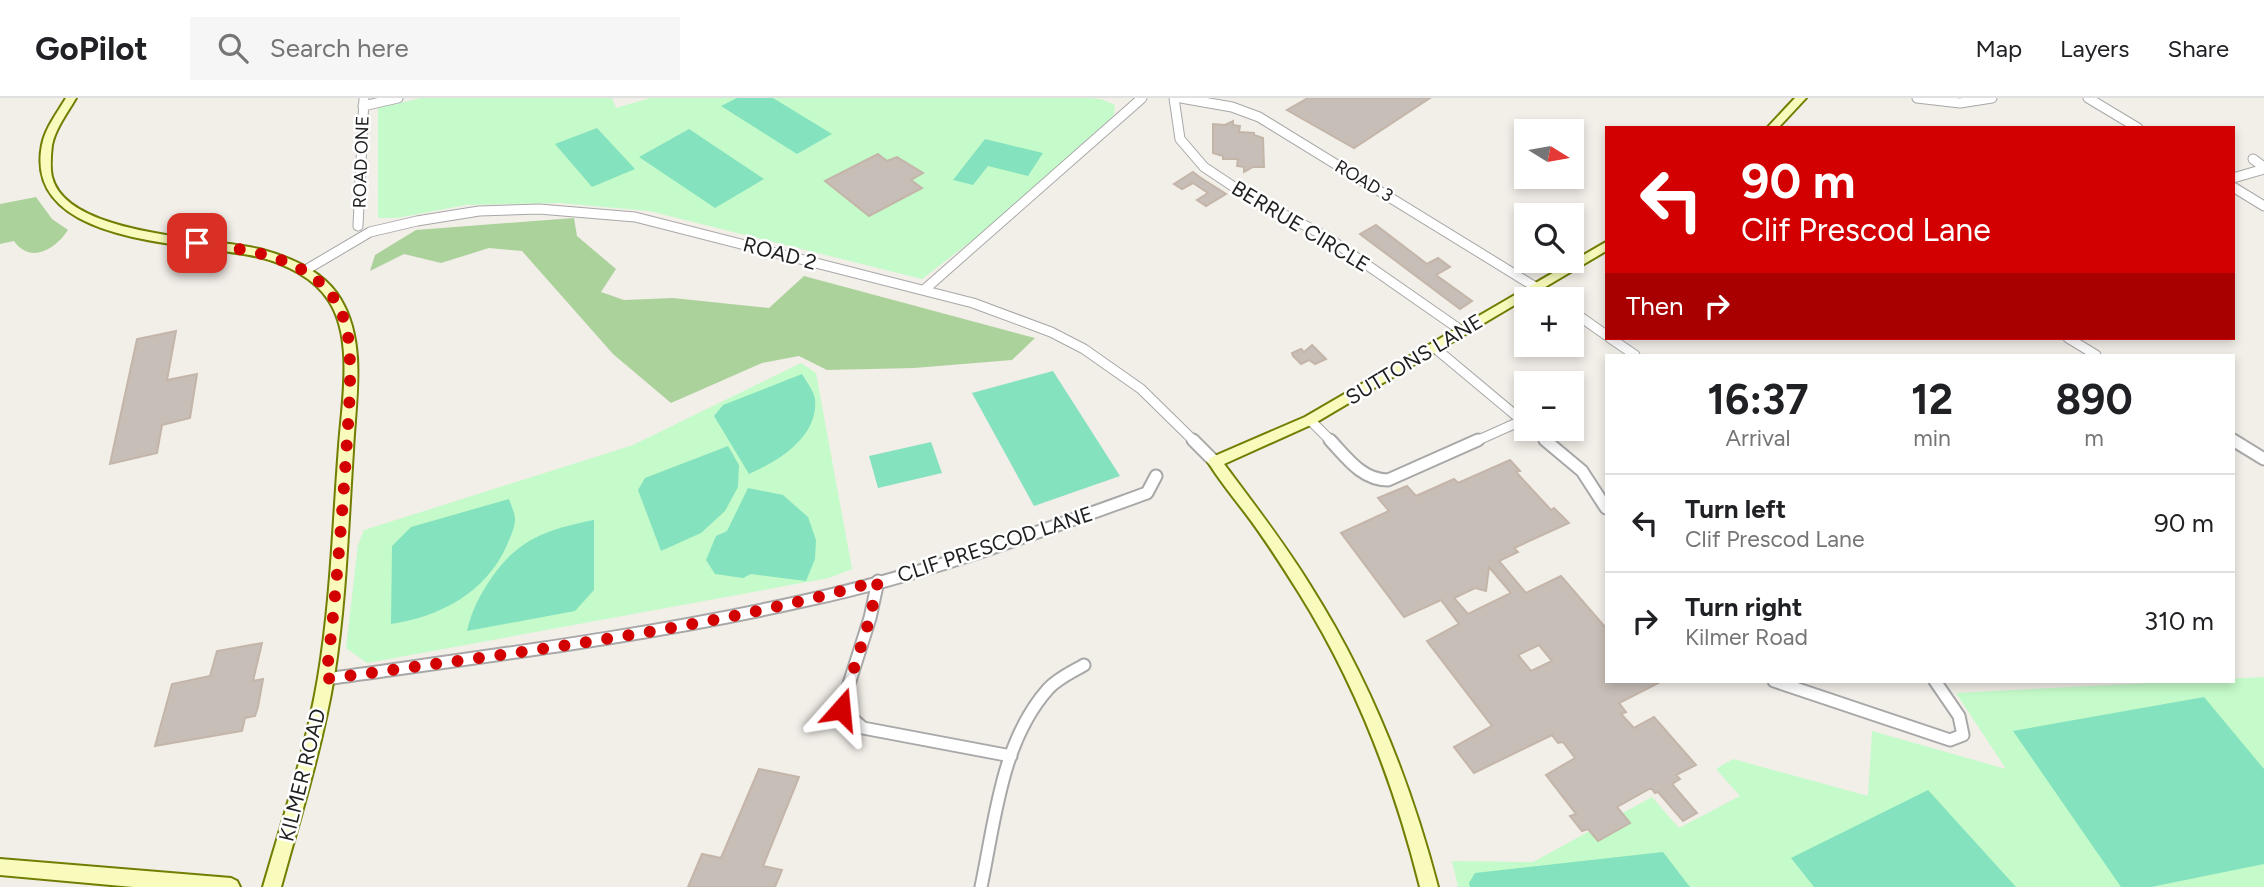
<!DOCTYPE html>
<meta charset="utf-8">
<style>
:root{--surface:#fff;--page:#f6f6f6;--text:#202124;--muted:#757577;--line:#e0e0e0}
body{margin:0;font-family:Figtree,sans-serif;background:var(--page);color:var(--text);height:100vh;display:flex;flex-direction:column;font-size:26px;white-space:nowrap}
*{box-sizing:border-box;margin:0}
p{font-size:23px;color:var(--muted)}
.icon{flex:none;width:38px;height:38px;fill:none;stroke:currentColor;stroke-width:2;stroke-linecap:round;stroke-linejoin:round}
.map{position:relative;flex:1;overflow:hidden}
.details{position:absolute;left:1605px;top:256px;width:630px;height:329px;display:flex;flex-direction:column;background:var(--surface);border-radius:0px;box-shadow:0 4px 10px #0003}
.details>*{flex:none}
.banner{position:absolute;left:1605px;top:28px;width:630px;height:214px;border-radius:0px;box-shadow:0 4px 10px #0003;background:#d20000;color:#fff;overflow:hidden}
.needle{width:46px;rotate:101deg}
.controls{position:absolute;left:1514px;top:21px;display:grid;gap:14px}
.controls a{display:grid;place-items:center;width:70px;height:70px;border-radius:0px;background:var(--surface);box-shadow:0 4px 10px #0003;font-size:35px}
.pin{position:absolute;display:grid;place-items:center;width:60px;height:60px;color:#fff;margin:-30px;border-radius:14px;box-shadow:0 4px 10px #0006}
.me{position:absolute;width:77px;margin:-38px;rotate:18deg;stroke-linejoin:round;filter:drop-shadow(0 0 5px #0008)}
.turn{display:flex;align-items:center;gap:24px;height:147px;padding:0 21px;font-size:32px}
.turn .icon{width:91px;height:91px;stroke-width:2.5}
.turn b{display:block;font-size:49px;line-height:60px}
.then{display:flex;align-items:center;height:66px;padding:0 21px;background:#0003;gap:14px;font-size:26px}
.eta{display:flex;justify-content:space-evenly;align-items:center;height:119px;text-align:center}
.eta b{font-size:42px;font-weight:700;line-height:49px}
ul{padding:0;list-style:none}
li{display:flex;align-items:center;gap:21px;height:98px;padding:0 21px;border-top:2px solid var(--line)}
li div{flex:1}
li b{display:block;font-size:26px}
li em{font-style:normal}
header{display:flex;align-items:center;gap:42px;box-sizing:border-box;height:98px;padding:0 35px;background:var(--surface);border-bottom:2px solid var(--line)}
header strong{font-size:33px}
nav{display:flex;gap:38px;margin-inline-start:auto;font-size:24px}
.search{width:490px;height:63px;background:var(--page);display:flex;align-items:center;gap:18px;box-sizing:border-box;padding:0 24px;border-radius:0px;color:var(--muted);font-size:26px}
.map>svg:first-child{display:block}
.forest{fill:#acd29c}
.park{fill:#c5fbca}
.pitch{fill:#85e2be}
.building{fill:#c7beb7;stroke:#c4b5a9;stroke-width:2;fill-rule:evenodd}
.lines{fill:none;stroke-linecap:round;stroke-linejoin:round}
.street-far1-casing{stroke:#a8a8a8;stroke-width:11}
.street-casing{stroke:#a8a8a8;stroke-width:15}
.secondary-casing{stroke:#717e02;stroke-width:4}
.street-far1{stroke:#fff;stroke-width:9}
.street{stroke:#fff;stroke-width:11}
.secondary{fill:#f8fbbc;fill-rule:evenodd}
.route{stroke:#d20000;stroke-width:12;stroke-dasharray:0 21.6}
.labels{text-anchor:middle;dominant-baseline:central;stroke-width:5;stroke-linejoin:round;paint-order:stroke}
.far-street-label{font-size:18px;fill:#212121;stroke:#fff}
.street-label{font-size:21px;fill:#212121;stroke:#fff}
</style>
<header>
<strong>GoPilot</strong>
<div class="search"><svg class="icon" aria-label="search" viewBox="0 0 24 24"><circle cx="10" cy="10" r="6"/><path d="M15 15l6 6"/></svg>Search here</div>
<nav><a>Map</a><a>Layers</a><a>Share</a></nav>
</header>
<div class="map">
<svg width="2264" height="789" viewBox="0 0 2264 789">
<rect width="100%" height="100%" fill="#f2eee8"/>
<g class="forest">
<path d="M36,99L52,121L68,132C55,152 30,166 14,143L0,146V106Z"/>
<polygon points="574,120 577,138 616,171 601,194 624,202 673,200 769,210 804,178 1035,240 1012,262 914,270 827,272 799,258 762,265 671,305 613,256 522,153 489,150 441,165 404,156 370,173 375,157 416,132"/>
</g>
<g class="park">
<polygon points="421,0 612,0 616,10 650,0 1089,0 1101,1 1115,7 1114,17 996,124 922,181 649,113 560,105 466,107 397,120 378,120 378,10"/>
<polygon points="801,265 816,275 852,471 829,480 367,565 346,550 358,447 364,432 633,347"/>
<polygon points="2264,579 2264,789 1458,789 1452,763 1533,764 1652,699 1679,730 1740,698 1716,671 1733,661 1868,698 1872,633 2006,671 1956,595"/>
</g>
<g class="pitch">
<polygon points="737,0 773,0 832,36 797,56 721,8"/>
<polygon points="597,30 635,71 592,89 555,46"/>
<polygon points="689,31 764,81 715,110 639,59"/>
<polygon points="985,41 1043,55 1028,78 988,68 973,87 953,82"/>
<polygon points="1053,273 1120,378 1034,408 972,295"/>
<path d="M802,276C806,283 814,293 815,301C819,339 777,364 749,376L714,318L723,307Z"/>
<polygon points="931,344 942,375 878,390 869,358"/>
<polygon points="728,348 739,367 738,389 725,413 701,435 661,453 638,392 645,380"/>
<polygon points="748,390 783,397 808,419 816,442 815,461 806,483 751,476 743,480 715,476 706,462 716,438 727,433"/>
<path d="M509,401C511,407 515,415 515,421C515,430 510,440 507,447C486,495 439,519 391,526L392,448L411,429Z"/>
<path d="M594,422V492L575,513L467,533C472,511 480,497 492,479C519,440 549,431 594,422Z"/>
<polygon points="2204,599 2264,671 2264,766 2151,789 2121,789 2013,633"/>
<polygon points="1928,692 2016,789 1814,789 1791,760"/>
<polygon points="1663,754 1690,789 1470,789 1469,785 1475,775"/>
</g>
<g class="building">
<polygon points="1308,0 1430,0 1354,50 1287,12"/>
<polygon points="1233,23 1233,27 1240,28 1239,34 1254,35 1254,37 1263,40 1264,69 1253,69 1244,74 1244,69 1237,68 1238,61 1223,61 1223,58 1213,55 1213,26 1225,27"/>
<polygon points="878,56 887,63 897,59 923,75 911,82 922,90 869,118 825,83"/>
<polygon points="1193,74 1201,80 1226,96 1206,108 1197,102 1208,95 1193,85 1182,91 1174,86"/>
<polygon points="1376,127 1427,166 1438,160 1450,169 1436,177 1472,203 1460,211 1360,136"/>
<polygon points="176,233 167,282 197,276 190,320 162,327 157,355 110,366 137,241"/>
<polygon points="1312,247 1326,261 1315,266 1309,262 1301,266 1293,258 1292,255 1301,251 1304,254"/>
<path d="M1510,362L1520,373L1516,374L1551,412L1554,410L1569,425L1514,450L1518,454L1499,463L1526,495L1561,478L1606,530V583H1662L1619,605L1626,614L1621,616L1634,630L1654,619L1696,667L1676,677L1680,681L1672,686L1697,715L1683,723L1658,694L1655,695L1651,690L1617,709L1630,725L1598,743L1588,731L1582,733L1570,718L1576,716L1546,677L1575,660L1563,644L1558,645L1552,637L1474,675L1454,649L1492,628L1427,543L1459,526L1441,502L1404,519L1341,435L1389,413L1378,400L1407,388L1416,398L1454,381L1458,385ZM1489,469L1511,495L1468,516L1454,500L1475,490L1486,493ZM1539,547L1552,563L1531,573L1518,557Z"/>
<polygon points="262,545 253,583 263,581 258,609 255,618 245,620 242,633 155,648 172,586 210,578 217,553"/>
<polygon points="759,671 799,679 763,768 782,772 775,789 688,789 702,756 721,760"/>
</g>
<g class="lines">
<g class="street-far1-casing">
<g id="street-far1">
<polyline points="1174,0 1180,41 1204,69 1243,95 1327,139 1462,233"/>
<polyline points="1181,0 1232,9 1259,19 1555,201"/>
<polyline points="1917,0 1960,5 1992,0"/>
<polyline points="2088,0 2138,30"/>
<polyline points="363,8 398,0"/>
<polyline points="2253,61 2264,69"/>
<polyline points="2233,80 2264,71"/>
<polyline points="2233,89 2264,108"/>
<polyline points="358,128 364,0"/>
<polyline points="304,173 370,134 417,123 479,113 539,111 635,119 973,205 1051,234 1084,251 1141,291 1195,344"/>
<polyline points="924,192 1142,0"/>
<polyline points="1572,213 1606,237"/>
<polyline points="1610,240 1635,257"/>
<polyline points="2068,240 2096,257"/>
<polyline points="1435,250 1526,326"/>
<polyline points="1310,322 1332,344"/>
<polyline points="1532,331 1547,344"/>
<polyline points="2233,342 2236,344"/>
<polyline points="1474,344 1521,323"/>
</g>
</g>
<g class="street-casing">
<g id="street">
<polyline points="1193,342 1215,364"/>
<path d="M1330,342C1347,360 1362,382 1388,382L1478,342"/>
<polyline points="1545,342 1582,373 1606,410"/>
<polyline points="2233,342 2264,361"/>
<polyline points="878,483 870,520 841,611 863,630 1011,658"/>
<path d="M326,581C487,558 649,538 808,502C924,477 1036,435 1147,395L1156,378"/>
<polyline points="1774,583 1950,642 1963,637 1959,618 1935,583"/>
<path d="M981,789C995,723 1001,644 1048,591C1058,580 1072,574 1084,567"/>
</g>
</g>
<g class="secondary-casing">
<g id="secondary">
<path d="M66,0H76C68,14 55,31 52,47C51,55 50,71 52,79C67,139 214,139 263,152C292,160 326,175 341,202C367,246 355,304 353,353C348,428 346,504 334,579C322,650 300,720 281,789H263C283,720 306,651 318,580C331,503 333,425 339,348C342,305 354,241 329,203C315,180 284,165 259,159C196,144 22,149 42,47C45,30 58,14 66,0Z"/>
<polygon points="1795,0 1806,0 1778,30 1767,30"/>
<path d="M1606,144V153L1315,325L1224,366C1254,406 1284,445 1310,487C1369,580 1410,682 1438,789H1420C1394,685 1356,586 1299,495C1282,468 1265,441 1246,416C1233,399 1219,382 1208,364L1210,360L1305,319Z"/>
<polygon points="0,761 231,780 237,783 240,789 133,789 0,777"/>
</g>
</g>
<use href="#street-far1" class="street-far1"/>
<use href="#street" class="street"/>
<use href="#secondary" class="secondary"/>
</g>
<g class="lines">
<path class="route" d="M197,145C246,152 305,157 335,202C343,214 348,233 349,247C352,284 348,322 346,359C341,433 335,507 326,581C511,555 698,534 878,483L870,520L841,611"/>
</g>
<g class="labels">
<g class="far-street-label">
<text transform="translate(361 64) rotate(-88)">ROAD ONE</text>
<text transform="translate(1364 83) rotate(31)">ROAD 3</text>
</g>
<g class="street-label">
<text transform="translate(1301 128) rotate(31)">BERRUE CIRCLE</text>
<text transform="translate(780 155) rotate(15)">ROAD 2</text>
<text transform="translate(1414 261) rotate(-31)">SUTTONS LANE</text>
<text transform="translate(995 446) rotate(-18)">CLIF PRESCOD LANE</text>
<text transform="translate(302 677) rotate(-76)">KILMER ROAD</text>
</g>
</g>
</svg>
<div class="controls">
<a><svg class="needle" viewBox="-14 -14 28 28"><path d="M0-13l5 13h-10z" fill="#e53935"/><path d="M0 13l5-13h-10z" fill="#757577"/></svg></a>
<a><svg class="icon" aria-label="search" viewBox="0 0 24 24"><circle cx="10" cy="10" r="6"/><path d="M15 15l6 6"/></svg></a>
<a>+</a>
<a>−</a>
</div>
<div class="pin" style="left:197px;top:145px;background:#d93025"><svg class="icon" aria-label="arrive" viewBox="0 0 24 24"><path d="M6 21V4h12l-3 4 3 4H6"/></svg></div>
<svg class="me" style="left:841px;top:611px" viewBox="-20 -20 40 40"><path d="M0-17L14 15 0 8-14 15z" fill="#d20000" stroke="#fff" stroke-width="4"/></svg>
<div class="banner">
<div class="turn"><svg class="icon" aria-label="left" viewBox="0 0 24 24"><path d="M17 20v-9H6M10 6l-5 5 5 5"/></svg><div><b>90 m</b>Clif Prescod Lane</div></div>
<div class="then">Then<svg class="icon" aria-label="right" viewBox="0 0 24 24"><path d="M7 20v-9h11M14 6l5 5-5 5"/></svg></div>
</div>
<section class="details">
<div class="eta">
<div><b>16:37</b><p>Arrival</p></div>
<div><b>12</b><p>min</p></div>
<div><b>890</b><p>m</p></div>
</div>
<ul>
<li><svg class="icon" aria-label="left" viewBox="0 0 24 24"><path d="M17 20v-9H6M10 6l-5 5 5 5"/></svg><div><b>Turn left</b><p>Clif Prescod Lane</p></div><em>90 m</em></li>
<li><svg class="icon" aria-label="right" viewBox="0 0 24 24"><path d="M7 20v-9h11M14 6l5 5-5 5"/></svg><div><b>Turn right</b><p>Kilmer Road</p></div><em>310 m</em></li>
</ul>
</section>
</div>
